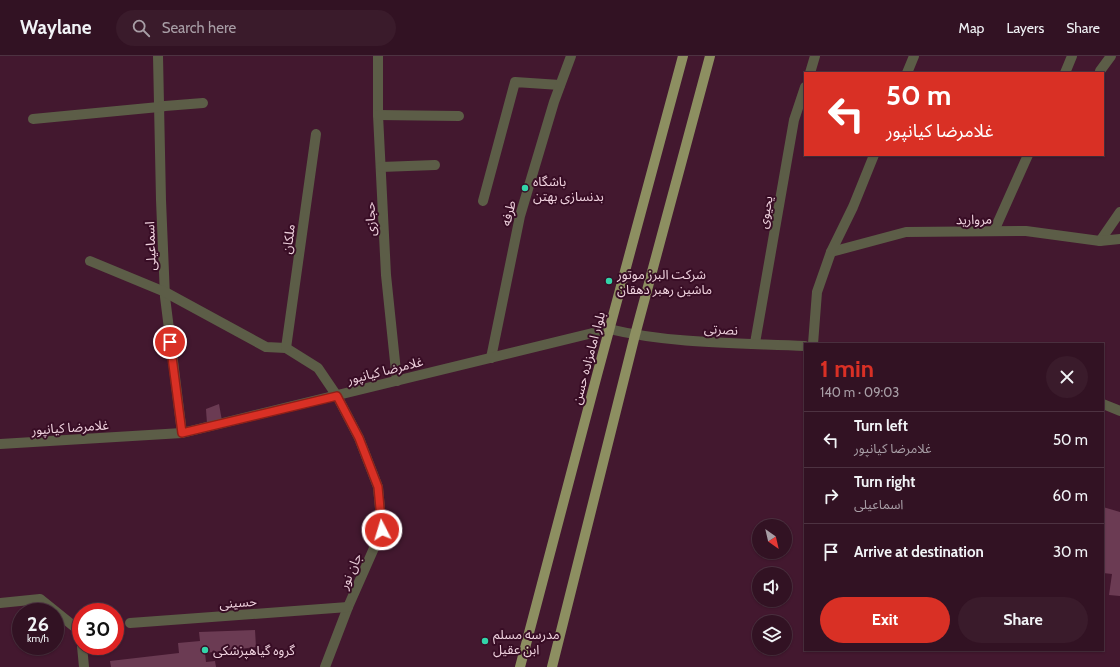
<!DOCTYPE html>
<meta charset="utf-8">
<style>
:root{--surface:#321223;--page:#3a1b2b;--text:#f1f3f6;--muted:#a89ea6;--line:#4d3241;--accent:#d93025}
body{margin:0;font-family:Cabin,"Noto Sans Arabic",sans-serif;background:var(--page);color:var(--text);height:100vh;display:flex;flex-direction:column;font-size:15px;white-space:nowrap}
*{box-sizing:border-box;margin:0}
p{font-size:13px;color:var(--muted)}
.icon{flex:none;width:22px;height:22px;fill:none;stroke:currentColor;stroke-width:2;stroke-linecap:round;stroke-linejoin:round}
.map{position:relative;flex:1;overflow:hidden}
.sheet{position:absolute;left:804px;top:287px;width:300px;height:308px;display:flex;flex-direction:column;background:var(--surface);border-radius:0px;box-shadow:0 1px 3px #0004,0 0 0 1px var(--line)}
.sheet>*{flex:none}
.hud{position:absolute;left:804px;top:16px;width:300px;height:84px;border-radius:0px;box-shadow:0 1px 3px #0004,0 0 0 1px var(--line);background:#d93025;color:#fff;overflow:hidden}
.needle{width:26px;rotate:146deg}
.tools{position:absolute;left:752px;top:463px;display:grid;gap:8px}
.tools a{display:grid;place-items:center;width:40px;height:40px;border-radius:50%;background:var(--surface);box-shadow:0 1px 3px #0004,0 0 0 1px var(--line);font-size:20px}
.speed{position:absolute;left:12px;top:547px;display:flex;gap:8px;font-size:20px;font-weight:700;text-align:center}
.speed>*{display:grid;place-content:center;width:52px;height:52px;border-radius:50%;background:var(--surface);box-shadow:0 1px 3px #0004,0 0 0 1px var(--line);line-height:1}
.speed small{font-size:10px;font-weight:400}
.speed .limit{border:6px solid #d22;background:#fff;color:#111}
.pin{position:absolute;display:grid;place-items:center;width:34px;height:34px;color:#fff;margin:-17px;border:2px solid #fff;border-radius:50%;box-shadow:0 1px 4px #0007}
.me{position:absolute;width:44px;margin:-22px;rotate:355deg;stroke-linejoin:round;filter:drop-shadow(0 0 3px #0008)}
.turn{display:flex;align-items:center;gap:14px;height:84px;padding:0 16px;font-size:18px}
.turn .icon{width:52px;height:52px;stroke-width:2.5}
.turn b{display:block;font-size:28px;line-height:34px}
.round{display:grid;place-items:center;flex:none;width:42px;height:42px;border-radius:21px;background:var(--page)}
.overview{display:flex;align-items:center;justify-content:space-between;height:68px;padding:0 16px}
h1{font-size:24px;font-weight:700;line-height:30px;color:var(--accent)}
.primary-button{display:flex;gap:8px;margin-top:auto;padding:8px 16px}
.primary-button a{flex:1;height:46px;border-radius:24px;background:var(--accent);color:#fff;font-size:16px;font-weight:700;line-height:46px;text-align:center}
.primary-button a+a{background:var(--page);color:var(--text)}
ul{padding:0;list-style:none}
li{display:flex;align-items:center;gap:12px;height:56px;padding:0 16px;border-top:1px solid var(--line)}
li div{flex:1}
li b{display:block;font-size:15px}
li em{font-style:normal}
header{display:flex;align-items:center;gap:24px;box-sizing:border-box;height:56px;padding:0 20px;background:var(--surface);border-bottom:1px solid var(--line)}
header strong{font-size:19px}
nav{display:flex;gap:22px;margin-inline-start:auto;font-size:14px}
.search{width:280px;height:36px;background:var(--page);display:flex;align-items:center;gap:10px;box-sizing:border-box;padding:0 14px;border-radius:22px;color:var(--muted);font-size:15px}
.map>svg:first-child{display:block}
.building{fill:#6b3b53}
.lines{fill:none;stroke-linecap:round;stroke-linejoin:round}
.minor{stroke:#5c5d47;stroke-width:10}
.major{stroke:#8d8f61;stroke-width:10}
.route-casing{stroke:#8d1f18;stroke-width:10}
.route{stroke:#d93025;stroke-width:7}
.poi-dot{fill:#32d4a9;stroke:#380d25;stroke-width:1.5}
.labels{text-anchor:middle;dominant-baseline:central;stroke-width:4;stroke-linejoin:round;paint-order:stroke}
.poi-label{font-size:13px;fill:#f0d3df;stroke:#380d25;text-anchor:start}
.street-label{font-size:13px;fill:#f0d3df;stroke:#380d25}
</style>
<header>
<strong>Waylane</strong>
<div class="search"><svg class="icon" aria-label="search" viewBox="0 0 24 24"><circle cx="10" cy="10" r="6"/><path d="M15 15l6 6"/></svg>Search here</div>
<nav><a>Map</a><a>Layers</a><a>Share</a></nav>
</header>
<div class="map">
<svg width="1120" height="611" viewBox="0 0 1120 611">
<rect width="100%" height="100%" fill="#43182f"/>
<g class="building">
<polygon points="219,348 222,365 207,368 206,353"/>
<polygon points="1103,451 1120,456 1120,540 1109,539 1112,518 1103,517"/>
<polygon points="255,574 256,591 205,597 206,606 215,605 216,611 111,611 110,605 179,597 178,587 200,585 199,576"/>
</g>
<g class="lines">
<g class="minor">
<polyline points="158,0 161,144 165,241 182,377"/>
<polyline points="378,0 378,59 386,219 397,325"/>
<polyline points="1100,15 1111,0"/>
<polyline points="810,17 815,0"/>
<polyline points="907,17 914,0"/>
<polyline points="1065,17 1072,0"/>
<polyline points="378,59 459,60"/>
<polyline points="33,63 159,51 165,50 203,47"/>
<polyline points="381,111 435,109"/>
<polyline points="483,145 515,26 560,29"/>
<polyline points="994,175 1028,99"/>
<polyline points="1100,185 1120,156"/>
<polyline points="831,196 906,176 1026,175 1100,185 1120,183"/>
<polyline points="90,205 165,236 266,291 286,292 318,312 337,340 359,382 378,431 382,474 348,551 325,611"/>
<polyline points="755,287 794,64 805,31"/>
<polyline points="813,288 817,236 831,196 853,151 874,99"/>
<polyline points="286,292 316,78"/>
<polyline points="491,302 520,160 554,46 571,0"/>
<polyline points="1103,348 1120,355"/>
<path d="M0,388L182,377L609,273C671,288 741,287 805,290"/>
<polyline points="0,547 40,543 81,576"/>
<polyline points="130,567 348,551"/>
<polyline points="82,590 84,611"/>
</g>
<g class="major">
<polyline points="520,611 597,319 683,0"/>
<polyline points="552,611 635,279 710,0"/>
</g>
</g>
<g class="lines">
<g class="route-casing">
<polyline id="route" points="170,286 182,377 337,340 359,382 378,431 382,474"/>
</g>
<use href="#route" class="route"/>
</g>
<g class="poi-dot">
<circle cx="525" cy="132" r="4"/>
<circle cx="609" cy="225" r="4"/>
<circle cx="485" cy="585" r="4"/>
<circle cx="205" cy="594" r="4"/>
</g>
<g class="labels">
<g class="poi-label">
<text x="533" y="125">باشگاه<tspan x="533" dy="15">بدنسازی بهتن</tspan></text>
<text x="617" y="218">شرکت البرز موتور<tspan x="617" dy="15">ماشین رهبر دهقان</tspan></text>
<text x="493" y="578">مدرسه مسلم<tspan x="493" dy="15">ابن عقیل</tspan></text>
<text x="213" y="594">گروه گیاهپزشکی</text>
</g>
<g class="street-label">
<text transform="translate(765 156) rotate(-80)">یحیوی</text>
<text transform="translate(508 157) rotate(-76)">طرفه</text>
<text transform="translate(370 163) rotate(-92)">حجازی</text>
<text transform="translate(974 163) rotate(-1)">مروارید</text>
<text transform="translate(288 183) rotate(-82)">ملکان</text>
<text transform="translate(150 190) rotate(-92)">اسماعیلی</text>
<text transform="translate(721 273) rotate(3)">نصرتی</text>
<text transform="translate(588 302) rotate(-75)">بلوار امامزاده حسن</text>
<text transform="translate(385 314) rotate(-14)">غلامرضا کیانپور</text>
<text transform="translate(70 371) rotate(-4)">غلامرضا کیانپور</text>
<text transform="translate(350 515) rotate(-66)">جان نور</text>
<text transform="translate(238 546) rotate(-4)">حسینی</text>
</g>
</g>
</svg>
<div class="tools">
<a><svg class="needle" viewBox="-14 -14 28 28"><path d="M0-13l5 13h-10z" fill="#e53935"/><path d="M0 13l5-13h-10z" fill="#a89ea6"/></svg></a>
<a><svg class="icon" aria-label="sound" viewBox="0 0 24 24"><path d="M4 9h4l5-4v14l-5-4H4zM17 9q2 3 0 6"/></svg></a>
<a><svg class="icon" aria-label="layers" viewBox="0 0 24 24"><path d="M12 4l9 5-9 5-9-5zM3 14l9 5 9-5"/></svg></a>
</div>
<div class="speed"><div>26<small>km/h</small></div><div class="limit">30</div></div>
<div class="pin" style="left:170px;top:286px;background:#d93025"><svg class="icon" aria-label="arrive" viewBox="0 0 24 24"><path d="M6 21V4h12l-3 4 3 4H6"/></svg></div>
<svg class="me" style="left:382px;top:474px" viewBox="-20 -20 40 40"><circle r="17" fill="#d93025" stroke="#fff" stroke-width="3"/><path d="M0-11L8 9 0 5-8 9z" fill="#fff"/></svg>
<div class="hud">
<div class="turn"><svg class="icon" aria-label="left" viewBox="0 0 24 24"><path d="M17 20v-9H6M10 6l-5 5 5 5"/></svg><div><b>50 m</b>غلامرضا کیانپور</div></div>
</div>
<section class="sheet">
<div class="overview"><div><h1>1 min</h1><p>140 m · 09:03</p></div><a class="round"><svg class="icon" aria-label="close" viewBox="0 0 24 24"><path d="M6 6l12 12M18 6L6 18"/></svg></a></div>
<ul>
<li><svg class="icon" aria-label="left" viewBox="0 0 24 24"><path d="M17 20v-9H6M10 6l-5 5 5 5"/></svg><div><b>Turn left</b><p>غلامرضا کیانپور</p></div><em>50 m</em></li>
<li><svg class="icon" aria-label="right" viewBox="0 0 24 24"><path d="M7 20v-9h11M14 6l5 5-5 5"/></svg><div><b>Turn right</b><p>اسماعیلی</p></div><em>60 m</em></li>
<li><svg class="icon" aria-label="arrive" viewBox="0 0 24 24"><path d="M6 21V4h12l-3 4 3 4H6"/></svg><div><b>Arrive at destination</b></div><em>30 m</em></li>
</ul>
<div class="primary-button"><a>Exit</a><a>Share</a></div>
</section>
</div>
